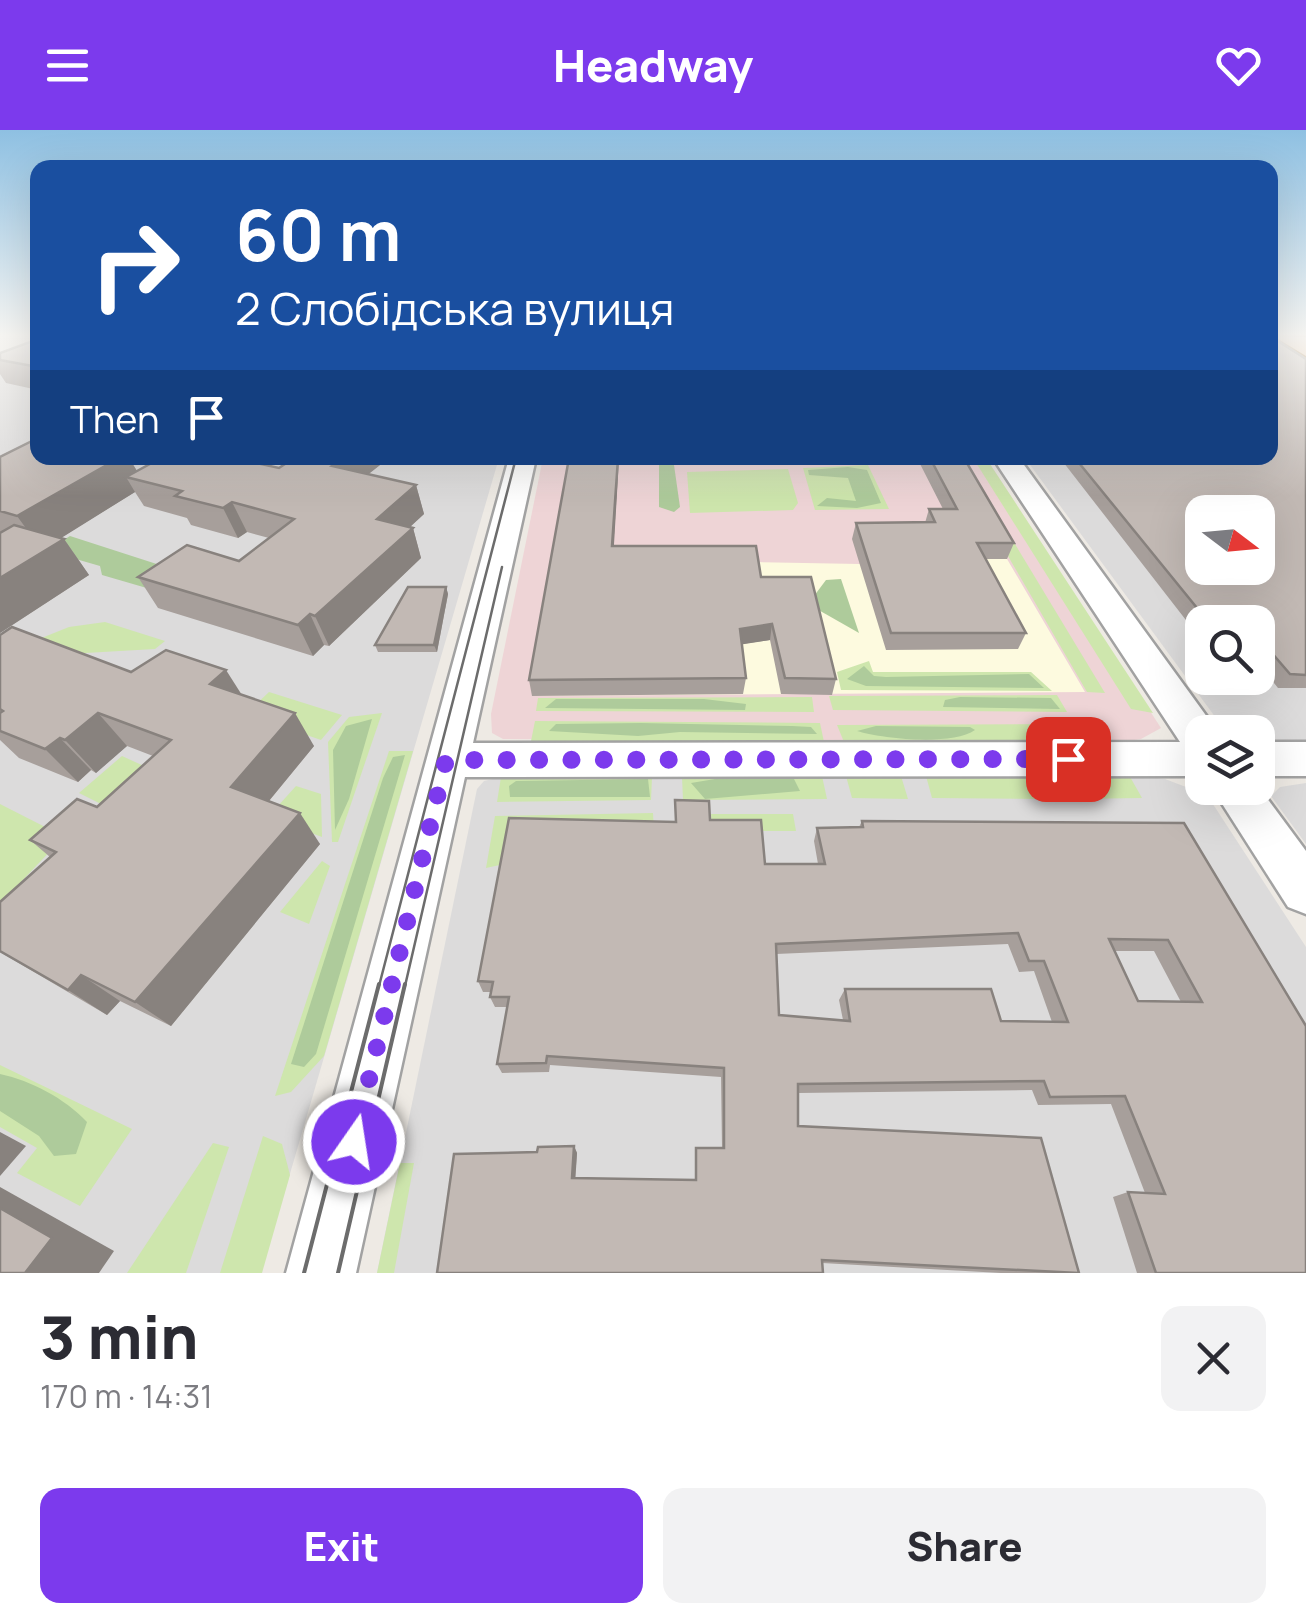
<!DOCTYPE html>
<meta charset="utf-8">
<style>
:root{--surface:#fff;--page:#f2f2f3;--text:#2b2b33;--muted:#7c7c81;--accent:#7c3aed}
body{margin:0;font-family:Manrope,sans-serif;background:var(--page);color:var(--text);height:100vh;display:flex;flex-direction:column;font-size:38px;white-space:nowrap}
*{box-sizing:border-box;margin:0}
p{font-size:32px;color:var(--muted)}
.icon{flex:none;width:55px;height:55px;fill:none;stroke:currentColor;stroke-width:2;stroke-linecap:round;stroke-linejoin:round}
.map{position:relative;height:1143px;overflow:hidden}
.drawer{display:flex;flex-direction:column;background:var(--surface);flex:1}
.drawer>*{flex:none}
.hud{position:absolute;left:30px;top:30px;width:1248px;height:305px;border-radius:20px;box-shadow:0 10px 40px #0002;background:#1a4fa0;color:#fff;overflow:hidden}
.needle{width:65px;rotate:106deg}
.tools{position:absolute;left:1185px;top:365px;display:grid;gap:20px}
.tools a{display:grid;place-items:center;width:90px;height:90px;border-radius:20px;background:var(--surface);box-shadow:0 10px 40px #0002;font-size:50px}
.pin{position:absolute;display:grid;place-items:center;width:85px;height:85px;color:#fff;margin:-42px;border-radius:20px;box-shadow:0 5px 15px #0006}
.me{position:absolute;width:110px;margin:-55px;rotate:13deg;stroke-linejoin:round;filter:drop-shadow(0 0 8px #0008)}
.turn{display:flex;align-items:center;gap:35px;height:210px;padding:0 40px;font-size:45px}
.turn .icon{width:130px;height:130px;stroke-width:2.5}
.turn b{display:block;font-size:70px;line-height:85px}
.then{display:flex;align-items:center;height:95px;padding:0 40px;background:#0003;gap:20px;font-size:38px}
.round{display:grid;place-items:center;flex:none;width:105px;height:105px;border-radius:20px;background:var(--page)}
.headline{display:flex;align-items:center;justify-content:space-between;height:170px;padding:0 40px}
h1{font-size:60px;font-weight:800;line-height:75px}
.button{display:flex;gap:20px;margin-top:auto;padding:20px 40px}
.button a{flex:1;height:115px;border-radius:20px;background:var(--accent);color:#fff;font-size:40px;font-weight:800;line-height:115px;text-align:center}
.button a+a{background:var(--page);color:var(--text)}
header{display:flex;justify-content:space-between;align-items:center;height:130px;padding:0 40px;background:var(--accent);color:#fff;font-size:45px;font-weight:800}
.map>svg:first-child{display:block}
.residential{fill:#dcdbdb;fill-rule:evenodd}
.commercial{fill:#eed4d6}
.education{fill:#fdfadf}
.grass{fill:#cee6ad}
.forest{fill:#aecb9b}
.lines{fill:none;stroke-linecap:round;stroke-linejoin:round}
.minor-casing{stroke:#a2a2a2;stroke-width:5}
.major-casing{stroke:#8f5609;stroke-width:5}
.minor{fill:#fff;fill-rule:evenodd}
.major{fill:#f6caa1;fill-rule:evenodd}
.tram-far1{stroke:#6c6c6c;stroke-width:2.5}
.tram{stroke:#6c6c6c;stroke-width:4}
.wall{fill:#a79f9b;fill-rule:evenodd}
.shaded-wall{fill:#88827e}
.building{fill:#c2b9b4;stroke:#88827e;stroke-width:2.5;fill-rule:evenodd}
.route{stroke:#7c3aed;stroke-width:18;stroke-dasharray:0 32.4}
</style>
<header><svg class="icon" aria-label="menu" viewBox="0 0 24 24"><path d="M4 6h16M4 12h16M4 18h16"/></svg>Headway<svg class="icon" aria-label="heart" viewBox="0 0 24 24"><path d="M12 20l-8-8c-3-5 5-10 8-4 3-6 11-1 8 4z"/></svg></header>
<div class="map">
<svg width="1306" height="1143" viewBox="0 0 1306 1143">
<rect width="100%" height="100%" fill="#eeeae4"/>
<g class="residential">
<path d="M1270,206L1306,228V611L1258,609V602L1224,599L1025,328H1270ZM1202,382H1258V438H1202ZM1202,492H1258V548H1202Z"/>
<polygon points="37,223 38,328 499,328 261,1143 0,1143 0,238"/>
<polygon points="1136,645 1165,649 1207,665 1306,817 1306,1143 377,1143 477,659 484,651 501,647"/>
<polygon points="1306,653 1306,714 1271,666 1280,657"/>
</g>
<polygon class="commercial" points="543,328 986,328 1161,598 1141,609 1114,613 503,609 492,603 491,584"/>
<polygon class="education" points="969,429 1007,429 1085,562 532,566 754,432 971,436"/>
<g class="grass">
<polygon points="951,328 963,328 1105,563 1087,562"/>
<polygon points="973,328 986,328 1153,583 1131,579"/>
<polygon points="868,335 889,379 815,380 803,338"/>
<polygon points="788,339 798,373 793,380 690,383 687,342"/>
<polygon points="105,492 165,511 155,519 33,526 34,511 69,497"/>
<polygon points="869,531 873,542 1031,542 1052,561 841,560 837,542"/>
<polygon points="269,562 342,585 321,610 246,584"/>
<polygon points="1057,565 1067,582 833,580 829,566"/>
<polygon points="812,567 814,582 536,581 538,568"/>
<polygon points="382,583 338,712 332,712 328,612 349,587"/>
<polygon points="535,591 820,593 824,612 531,611"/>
<polygon points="1076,594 1088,613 844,612 837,595"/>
<polygon points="389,621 413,621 324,926 291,962 275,966"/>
<polygon points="122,626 157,642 101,674 79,663"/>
<polygon points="1042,645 1053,669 932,668 926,646"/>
<polygon points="1063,645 1129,645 1142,668 1076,669"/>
<polygon points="822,646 827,669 683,670 682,647"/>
<polygon points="846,646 901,646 908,669 852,668"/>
<polygon points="501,647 652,647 651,670 497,672"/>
<polygon points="296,656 321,664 322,707 268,687"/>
<polygon points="0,674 53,701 56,715 0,774"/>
<polygon points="653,683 654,702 486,738 495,686"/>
<polygon points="711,684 793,684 796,701 712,701"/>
<polygon points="322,731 330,736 309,794 280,782"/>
<polygon points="0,935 132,999 80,1076 17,1043 37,1018 0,997"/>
<polygon points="263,1006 282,1014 290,1045 262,1143 220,1143"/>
<polygon points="213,1013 229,1017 186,1143 127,1143"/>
<polygon points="400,1033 414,1033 394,1143 377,1143"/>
</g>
<g class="forest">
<polygon points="659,328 673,328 680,377 674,382 659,377"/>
<polygon points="848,337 867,340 881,373 857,378 817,376 827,368 856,371 848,348 809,345 808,340"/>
<polygon points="70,406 169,438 157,461 102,445 100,436 55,423 57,414"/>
<polygon points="841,449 859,503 808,474 826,450"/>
<polygon points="864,536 874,546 886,547 1029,544 1044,558 866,556 847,549"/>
<polygon points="960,567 1051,568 1060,579 943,577 945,570"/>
<polygon points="556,569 704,569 746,574 745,580 545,578"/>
<polygon points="372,589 349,669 335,700 333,620 346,596"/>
<polygon points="641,593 792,596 811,597 817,604 680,602 638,606 549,601 556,594"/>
<path d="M876,596L970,597L975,600C952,616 883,609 857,601Z"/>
<polygon points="405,625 316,924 304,937 291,934 383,648 393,627"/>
<polygon points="648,649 650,667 510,667 509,656 516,651"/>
<polygon points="715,649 794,649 800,661 705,669 691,653"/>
<path d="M0,944C32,951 64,968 87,992L76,1024L54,1026L39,1006L0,981Z"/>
</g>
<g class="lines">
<g class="minor-casing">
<g id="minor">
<polygon points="509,328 536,328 473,613 1180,612 993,328 1019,328 1218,602 1202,602 1202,646 465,647 356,1143 286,1143"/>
<rect x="1258" y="612" width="48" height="34"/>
<polygon points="1258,656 1306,721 1306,784 1288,777 1212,658"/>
</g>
</g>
<g class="major-casing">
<polygon id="major" points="1273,206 1306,207 1306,226"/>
</g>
<use href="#minor" class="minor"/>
<use href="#major" class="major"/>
<g class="tram-far1">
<polyline points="379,856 516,328"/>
<polyline points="405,856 502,437"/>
</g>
<g class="tram">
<polyline points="304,1143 379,854"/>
<polyline points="338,1143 405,854"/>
</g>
</g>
<g class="wall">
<polygon points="34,206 38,206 38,260 6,253 0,244 0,223 36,210"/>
<polygon points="1306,229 1306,558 1278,558 1258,533 1258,492 1202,492 1202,503 1196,503 1060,328 1270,328"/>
<polygon points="0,327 129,328 137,341 279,338 389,328 368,344 416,355 424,384 410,397 413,398 421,428 329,516 324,515 313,526 158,478 138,447 239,431 269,408 247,402 238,408 191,395 187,388 144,376 135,362 60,408 64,409 89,445 0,503"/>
<polygon points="917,328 964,328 1014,413 1007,429 985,429 1026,503 1018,519 886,520 852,409 856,393 925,393 929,379 943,379"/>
<polygon points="614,416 761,447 836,549 832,565 781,564 770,510 742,514 746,548 743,564 532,566 529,550"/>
<polygon points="446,457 448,464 437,522 378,522 375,515"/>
<polygon points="0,505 131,542 242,565 314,616 269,671 320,714 171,896 120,871 107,885 0,822 50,727 30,710 97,677 153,626 127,616 96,643 91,640 78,652 19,628 0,610"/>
<path d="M675,670L710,690L765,734H818L814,711L817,698L859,697L862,691L1184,693L1306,1143H1137L1113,1067L1128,1062L1145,1063L1111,974L1038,975L1032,960L798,963V996L1079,1143H1001L822,1133L437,1143L537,1022L574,1016L577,1023L575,1048L695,1050L696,1018H722L721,947L550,935L549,942L502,943L497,934L507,877H495L490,867L491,862H483L478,851L675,692ZM1008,814L1019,842L1034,841L1052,892L1001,891L845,859L839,870L843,890L779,885L776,824ZM1114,821H1154L1181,872L1138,871Z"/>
</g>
<g class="shaded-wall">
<polygon points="119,328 129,328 143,351 126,347 135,362 42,420 17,386"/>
<polygon points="344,328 389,328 342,365 332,336"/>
<polygon points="618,328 619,328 613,432 612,416"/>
<polygon points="416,355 424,384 386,419 377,389"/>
<polygon points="232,372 247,402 238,408 223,378"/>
<polygon points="413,398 421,428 329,516 315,486"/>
<polygon points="64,409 89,445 0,503 0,448"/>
<polygon points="446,457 448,464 437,522 434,515"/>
<polygon points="310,484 324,515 313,526 298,495"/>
<polygon points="772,494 770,510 738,515 740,499"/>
<polygon points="226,540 247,573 210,554"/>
<polygon points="98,583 127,616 96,643 65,610"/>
<polygon points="295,583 314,616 254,689 231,657"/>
<polygon points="60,608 91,640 78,652 45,619"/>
<polygon points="300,683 320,714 171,896 135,872"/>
<polygon points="81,845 120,871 107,885 68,860"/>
<polygon points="0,1002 26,1016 0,1046"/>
<polygon points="574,1016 577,1023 575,1054 572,1048"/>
<polygon points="0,1057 114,1121 99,1143 25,1143 0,1078"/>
</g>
<g class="building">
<path d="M1270,206L1306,229V545L1290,544L1258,507V492H1245L1243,490L1206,489L1075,328L1268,329L1266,328H1270ZM1202,382H1258V438H1202Z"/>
<polygon points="38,209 38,237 0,230 0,223"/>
<polygon points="38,308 38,328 119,328 17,386 0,381 0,327"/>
<polygon points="161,328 233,328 279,338 294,328 344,328 332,336 416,355 377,389 413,398 315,486 310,484 298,495 138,447 187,415 239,431 294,389 232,372 223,378 175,366 182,361 126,347"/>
<polygon points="569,328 618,328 612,416 756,416 761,447 811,447 836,549 785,548 772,494 740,499 746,548 529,550"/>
<polygon points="930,328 964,328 1014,413 977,413 1026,503 891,503 856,393 935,392 929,379 957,379"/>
<polygon points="14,395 64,409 0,448 0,403"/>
<polygon points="408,457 446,457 434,515 375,515"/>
<polygon points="12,497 131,542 166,520 226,540 210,554 295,583 231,657 300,683 135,872 81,845 68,860 0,821 0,772 56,722 30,710 77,669 97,677 171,610 98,583 65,610 60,608 45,619 0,601 0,583 3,581 0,579 0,505"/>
<path d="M675,670L709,671L710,690H761L765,734H825L817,698L863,697L862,691L1184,693L1306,896V1143H1156L1128,1062L1165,1064L1125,966L1050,967L1044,951L798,954V996L1041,1008L1079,1143L822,1130L823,1143H437L454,1024L537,1022L538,1017L574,1016L572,1048L696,1050V1018H724V938L547,926L546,933L497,934L509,867H490L493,852L478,851L509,688L676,692ZM1018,803L1029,831H1044L1068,892L1001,891L991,859H845L850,891L779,885L776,814ZM1109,809L1168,810L1202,872L1138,871Z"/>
<polygon points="0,1078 52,1108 25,1143 0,1143"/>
</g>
<linearGradient id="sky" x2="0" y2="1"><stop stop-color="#8ec0e2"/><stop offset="0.56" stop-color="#f7f6f3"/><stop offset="1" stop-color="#f7f6f3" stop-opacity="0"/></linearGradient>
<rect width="1306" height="366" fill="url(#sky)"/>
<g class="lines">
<polyline class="route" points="354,1012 446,630 1068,629"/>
</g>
</svg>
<div class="tools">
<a><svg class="needle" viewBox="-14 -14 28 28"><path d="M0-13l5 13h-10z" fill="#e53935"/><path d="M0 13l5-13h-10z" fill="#7c7c81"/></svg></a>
<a><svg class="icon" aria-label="search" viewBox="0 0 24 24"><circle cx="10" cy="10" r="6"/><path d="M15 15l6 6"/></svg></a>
<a><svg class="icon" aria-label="layers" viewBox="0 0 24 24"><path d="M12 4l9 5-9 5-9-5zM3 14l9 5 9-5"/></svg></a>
</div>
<div class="pin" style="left:1068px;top:629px;background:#d93025"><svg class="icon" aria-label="arrive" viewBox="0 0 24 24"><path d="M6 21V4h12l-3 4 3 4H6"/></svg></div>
<svg class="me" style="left:354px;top:1012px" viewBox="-20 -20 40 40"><circle r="17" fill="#7c3aed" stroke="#fff" stroke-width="3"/><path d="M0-11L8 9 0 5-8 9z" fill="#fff"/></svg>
<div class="hud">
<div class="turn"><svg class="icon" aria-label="right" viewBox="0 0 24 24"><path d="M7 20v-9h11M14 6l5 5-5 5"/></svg><div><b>60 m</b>2 Слобідська вулиця</div></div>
<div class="then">Then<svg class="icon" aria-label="arrive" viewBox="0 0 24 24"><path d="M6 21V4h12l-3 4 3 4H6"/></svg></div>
</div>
</div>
<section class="drawer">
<div class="headline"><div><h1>3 min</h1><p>170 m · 14:31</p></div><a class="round"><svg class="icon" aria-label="close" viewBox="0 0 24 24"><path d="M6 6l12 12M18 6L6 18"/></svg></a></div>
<div class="button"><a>Exit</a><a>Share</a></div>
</section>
